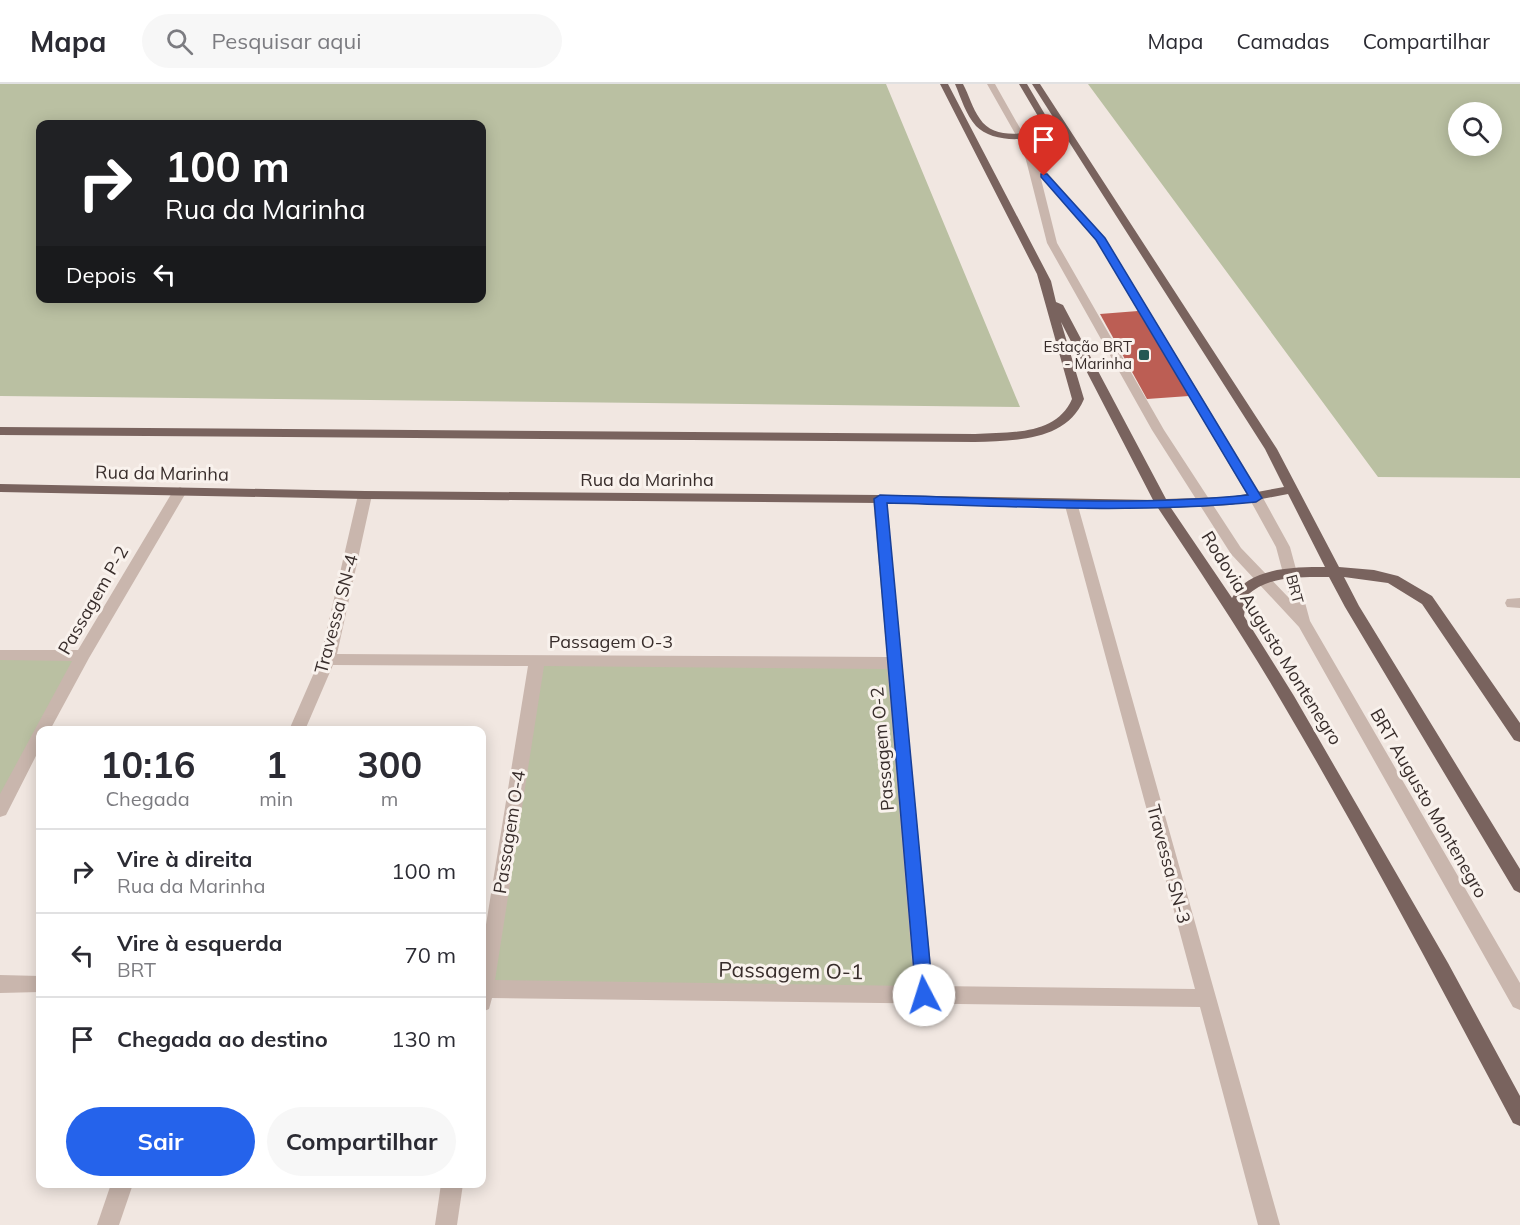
<!DOCTYPE html>
<html lang="pt">
<meta charset="utf-8">
<style>
:root{--surface:#fff;--page:#f7f7f7;--text:#2b2b33;--muted:#7c7c81;--line:#e1e1e2;--accent:#2563eb}
body{margin:0;font-family:Mulish,sans-serif;background:var(--page);color:var(--text);height:100vh;display:flex;flex-direction:column;font-size:22px;white-space:nowrap}
*{box-sizing:border-box;margin:0}
p{font-size:20px;color:var(--muted)}
.icon{flex:none;width:33px;height:33px;fill:none;stroke:currentColor;stroke-width:2;stroke-linecap:round;stroke-linejoin:round}
.map{position:relative;flex:1;overflow:hidden}
.sheet{position:absolute;left:36px;top:642px;width:450px;height:462px;display:flex;flex-direction:column;background:var(--surface);border-radius:12px;box-shadow:0 3px 15px #0003}
.sheet>*{flex:none}
.top-card{position:absolute;left:36px;top:36px;width:450px;height:183px;border-radius:12px;box-shadow:0 3px 15px #0003;background:#202124;color:#fff;overflow:hidden}
.controls{position:absolute;left:1448px;top:18px;display:grid;gap:12px}
.controls a{display:grid;place-items:center;width:54px;height:54px;border-radius:50%;background:var(--surface);box-shadow:0 3px 15px #0003;font-size:30px}
.pin{position:absolute;display:grid;place-items:center;width:51px;height:51px;color:#fff;margin:-62px -26px;border-radius:50% 50% 50% 0;rotate:-45deg;box-shadow:0 0 6px #0007}
.pin .icon{rotate:45deg}
.me{position:absolute;width:66px;margin:-33px;rotate:355deg;stroke-linejoin:round;filter:drop-shadow(0 0 4px #0008)}
.turn{display:flex;align-items:center;gap:21px;height:126px;padding:0 30px;font-size:27px}
.turn .icon{width:78px;height:78px;stroke-width:2.5}
.turn b{display:block;font-size:42px;line-height:51px}
.then{display:flex;align-items:center;height:57px;padding:0 30px;background:#0003;gap:12px;font-size:22px}
.eta{display:flex;justify-content:space-evenly;align-items:center;height:102px;text-align:center}
.eta b{font-size:36px;font-weight:700;line-height:42px}
.cta{display:flex;gap:12px;margin-top:auto;padding:12px 30px}
.cta a{flex:1;height:69px;border-radius:36px;background:var(--accent);color:#fff;font-size:24px;font-weight:700;line-height:69px;text-align:center}
.cta a+a{background:var(--page);color:var(--text)}
ul{padding:0;list-style:none}
li{display:flex;align-items:center;gap:18px;height:84px;padding:0 30px;border-top:2px solid var(--line)}
li div{flex:1}
li b{display:block;font-size:22px}
li em{font-style:normal}
header{display:flex;align-items:center;gap:36px;box-sizing:border-box;height:84px;padding:0 30px;background:var(--surface);border-bottom:2px solid var(--line)}
header strong{font-size:28px}
nav{display:flex;gap:33px;margin-inline-start:auto;font-size:21px}
.search{width:420px;height:54px;background:var(--page);display:flex;align-items:center;gap:15px;box-sizing:border-box;padding:0 21px;border-radius:33px;color:var(--muted);font-size:22px}
.map>svg:first-child{display:block}
.green{fill:#bac0a2;fill-rule:evenodd}
.building{fill:#bc5e54}
.lines{fill:none;stroke-linecap:round;stroke-linejoin:round}
.minor{fill:#c9b6ad;fill-rule:evenodd}
.major{fill:#79635e;fill-rule:evenodd}
.route{fill:#2563eb;stroke:#184099;stroke-width:1.5}
.poi-dot{fill:#245752;stroke:#f9f2ed;stroke-width:2}
.labels{text-anchor:middle;dominant-baseline:central;stroke-width:6;stroke-linejoin:round;paint-order:stroke}
.far-poi-label{font-size:15px;fill:#382d2b;stroke:#f9f2ed;text-anchor:end}
.far-street-label{font-size:15px;fill:#382d2b;stroke:#f9f2ed}
.street-label{font-size:18px;fill:#382d2b;stroke:#f9f2ed}
.near-street-label{font-size:21px;fill:#382d2b;stroke:#f9f2ed}
</style>
<header>
<strong>Mapa</strong>
<div class="search"><svg class="icon" aria-label="search" viewBox="0 0 24 24"><circle cx="10" cy="10" r="6"/><path d="M15 15l6 6"/></svg>Pesquisar aqui</div>
<nav><a>Mapa</a><a>Camadas</a><a>Compartilhar</a></nav>
</header>
<div class="map">
<svg width="1520" height="1141" viewBox="0 0 1520 1141">
<rect width="100%" height="100%" fill="#f1e7e1"/>
<g class="green">
<path d="M0,0H886L1020,323L0,312ZM482,40V214H40V40Z"/>
<path d="M1088,0H1520V394L1378,393ZM1491,28V62H1458V28Z"/>
<polygon points="0,571 82,572 0,726"/>
<polygon points="537,576 893,579 924,911 484,905"/>
</g>
<polygon class="building" points="1138,227 1189,312 1147,315 1100,230"/>
<g class="lines">
<g class="minor">
<path d="M987,0H995L1025,53L1036,76L1105,154L1263,414L1290,463L1310,537L1520,899V926L1513,923L1299,543L1231,470L1152,346L1047,159L1026,76L1017,53ZM1040,91L1096,155L1249,414L1276,463L1290,515L1241,464L1164,346L1057,159Z"/>
<polygon points="180,403 187,407 89,574 50,646 40,646 40,664 6,731 0,733 0,710 72,577 0,576 0,566 78,566 173,407"/>
<path d="M365,407L372,411L337,570L887,573L873,415L880,411L885,412L933,902L1195,905L1064,418L1066,415H1076L1280,1141H1258L1200,923L492,914L489,925L482,928V865L528,582L333,581L305,646H289L320,575L358,411ZM544,582L887,585L914,902L495,896Z"/>
<polygon points="1520,514 1520,524 1507,523 1505,519 1507,515"/>
<polygon points="0,891 40,892 40,908 0,909"/>
<polygon points="111,1100 133,1100 119,1141 97,1141"/>
<polygon points="441,1100 463,1100 457,1141 435,1141"/>
</g>
<g class="major">
<path d="M940,0H948L1051,197L1056,218L1063,221L1166,415L1230,413L1284,403L1265,365L1032,0H1040L1277,365L1339,483L1374,486L1398,492L1432,512L1520,639V658L1514,656L1422,520L1388,499L1344,493L1359,522L1520,785V809L1514,806L1345,523L1329,493C1302,493 1268,491 1247,512L1244,532L1294,612L1448,879L1520,1012V1042L1513,1039C1438,898 1364,757 1283,620C1244,553 1201,489 1158,424L880,419L365,415L0,408V400L365,407L880,411L1153,416L1061,238L1084,315C1066,358 1015,356 975,358L0,351V343L975,350C1009,348 1056,352 1072,315L1037,190ZM1288,410L1325,483C1295,483 1248,483 1232,514L1171,424L1230,421Z"/>
<path d="M955,0H963C969,11 972,24 980,35C992,54 1023,52 1042,44V39L1019,0H1027L1050,39V45C1033,59 992,59 976,42C966,31 961,14 955,0Z"/>
</g>
</g>
<path class="route" d="M1041,90H1047L1105,154L1262,414L1256,418C1133,430 1010,422 887,419L933,911L930,916L924,919L918,916L916,911L874,415L880,411C1003,414 1126,423 1248,411L1096,156L1041,93Z"/>
<rect class="poi-dot" x="1138" y="265" width="12" height="12" rx="3"/>
<g class="labels">
<g class="far-poi-label">
<text x="1132" y="262">Estação BRT<tspan x="1132" dy="17">- Marinha</tspan></text>
</g>
<g class="far-street-label">
<text transform="translate(1295 505) rotate(75)">BRT</text>
</g>
<g class="street-label">
<text transform="translate(162 389) rotate(1)">Rua da Marinha</text>
<text x="647" y="395">Rua da Marinha</text>
<text transform="translate(93 516) rotate(-60)">Passagem P-2</text>
<text transform="translate(336 530) rotate(-75)">Travessa SN-4</text>
<text transform="translate(1272 554) rotate(58)">Rodovia Augusto Montenegro</text>
<text x="611" y="557">Passagem O-3</text>
<text transform="translate(882 665) rotate(-95)">Passagem O-2</text>
<text transform="translate(1429 719) rotate(60)">BRT Augusto Montenegro</text>
<text transform="translate(509 748) rotate(-81)">Passagem O-4</text>
<text transform="translate(1169 780) rotate(75)">Travessa SN-3</text>
</g>
<g class="near-street-label">
<text transform="translate(791 886) rotate(1)">Passagem O-1</text>
</g>
</g>
</svg>
<div class="controls">
<a><svg class="icon" aria-label="search" viewBox="0 0 24 24"><circle cx="10" cy="10" r="6"/><path d="M15 15l6 6"/></svg></a>
</div>
<div class="pin" style="left:1044px;top:92px;background:#d93025"><svg class="icon" aria-label="arrive" viewBox="0 0 24 24"><path d="M6 21V4h12l-3 4 3 4H6"/></svg></div>
<svg class="me" style="left:924px;top:911px" viewBox="-20 -20 40 40"><circle r="19" fill="#fff"/><path d="M0-13L10 11 0 6-10 11z" fill="#2563eb"/></svg>
<div class="top-card">
<div class="turn"><svg class="icon" aria-label="right" viewBox="0 0 24 24"><path d="M7 20v-9h11M14 6l5 5-5 5"/></svg><div><b>100 m</b>Rua da Marinha</div></div>
<div class="then">Depois<svg class="icon" aria-label="left" viewBox="0 0 24 24"><path d="M17 20v-9H6M10 6l-5 5 5 5"/></svg></div>
</div>
<section class="sheet">
<div class="eta">
<div><b>10:16</b><p>Chegada</p></div>
<div><b>1</b><p>min</p></div>
<div><b>300</b><p>m</p></div>
</div>
<ul>
<li><svg class="icon" aria-label="right" viewBox="0 0 24 24"><path d="M7 20v-9h11M14 6l5 5-5 5"/></svg><div><b>Vire à direita</b><p>Rua da Marinha</p></div><em>100 m</em></li>
<li><svg class="icon" aria-label="left" viewBox="0 0 24 24"><path d="M17 20v-9H6M10 6l-5 5 5 5"/></svg><div><b>Vire à esquerda</b><p>BRT</p></div><em>70 m</em></li>
<li><svg class="icon" aria-label="arrive" viewBox="0 0 24 24"><path d="M6 21V4h12l-3 4 3 4H6"/></svg><div><b>Chegada ao destino</b></div><em>130 m</em></li>
</ul>
<div class="cta"><a>Sair</a><a>Compartilhar</a></div>
</section>
</div>
